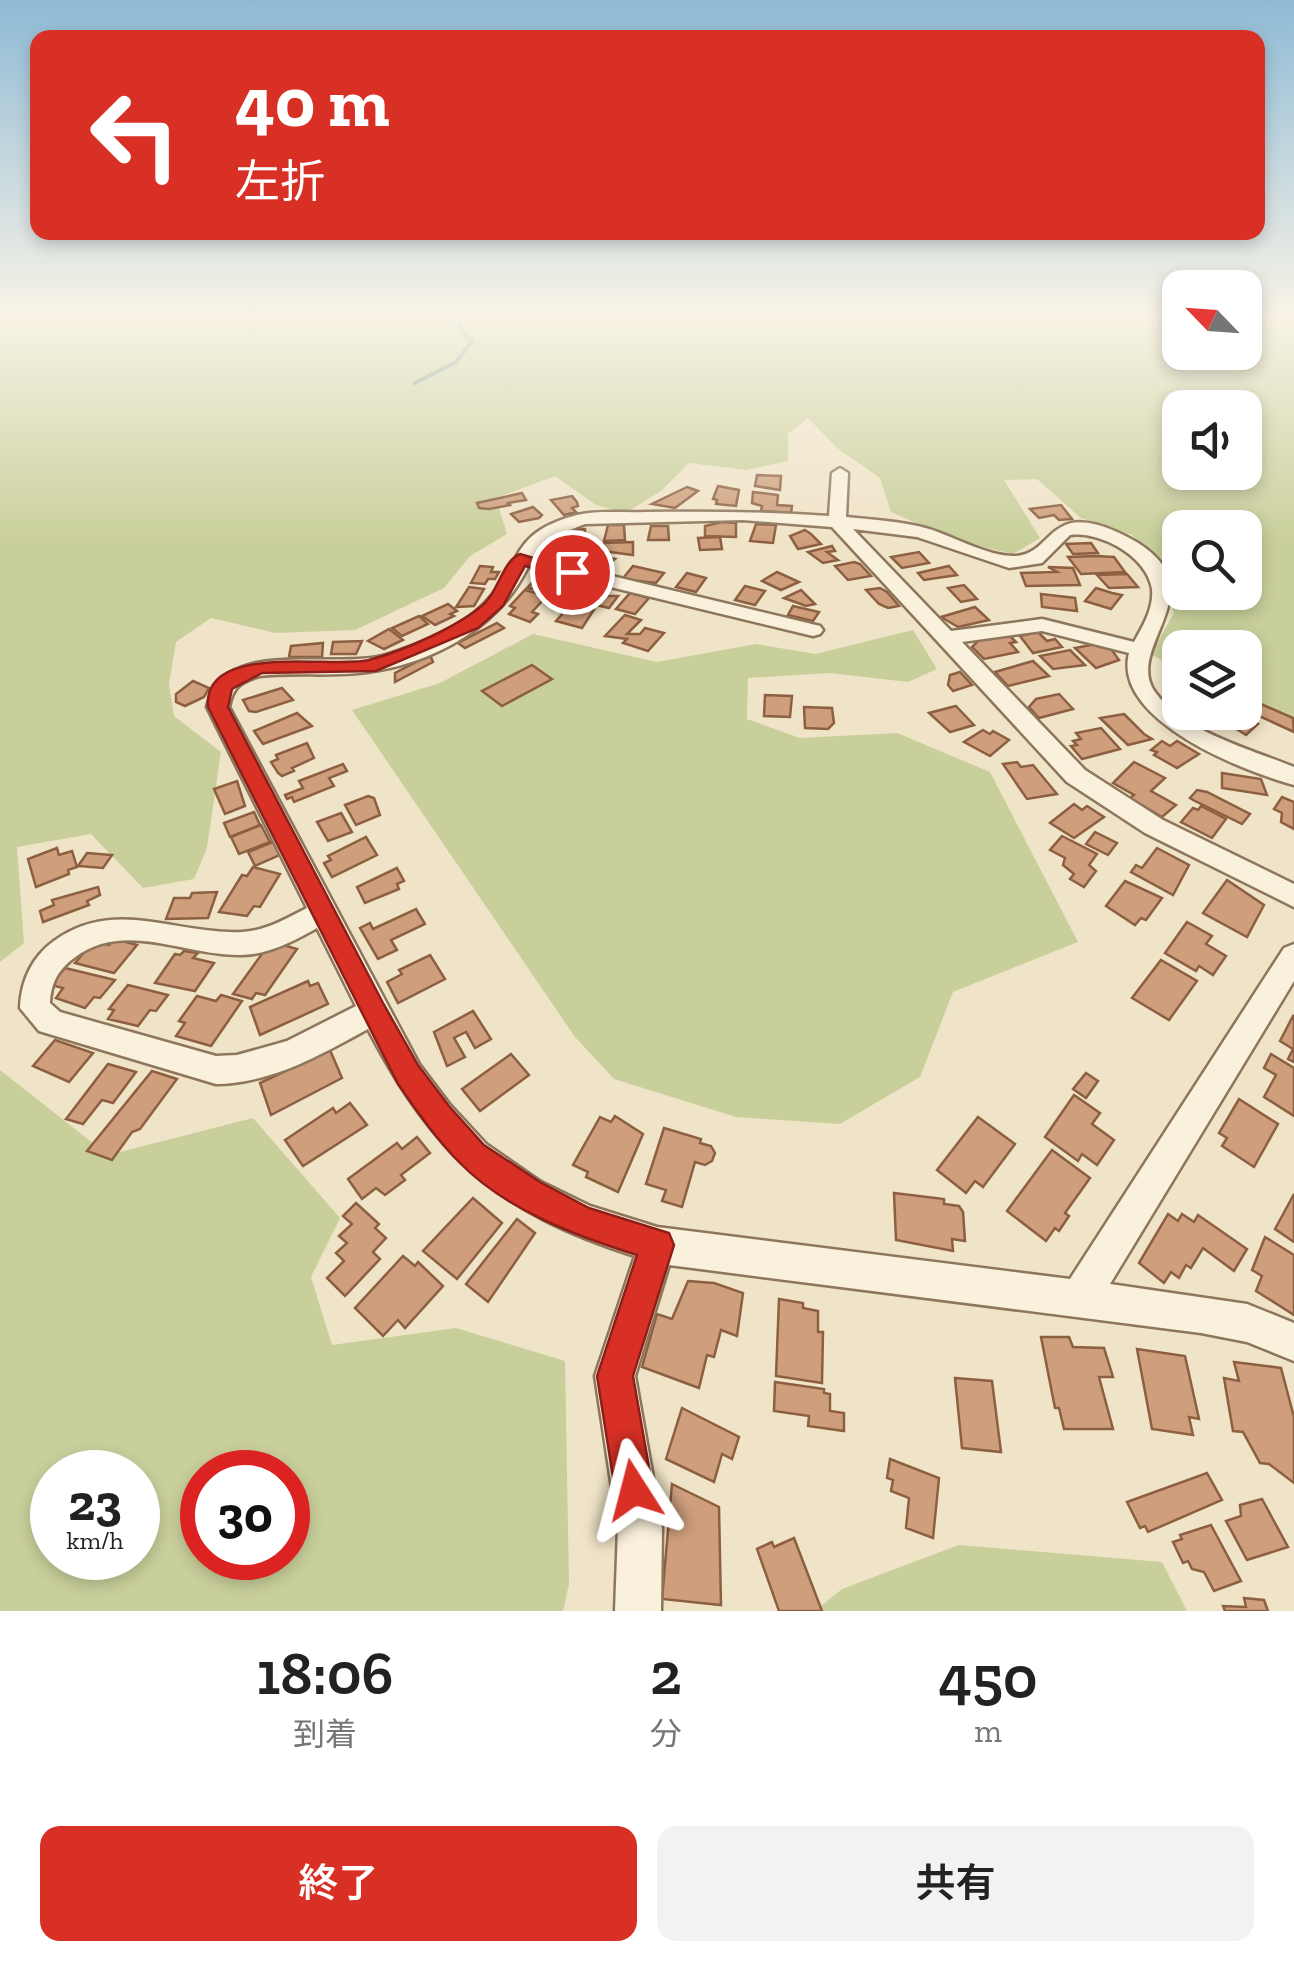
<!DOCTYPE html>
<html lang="ja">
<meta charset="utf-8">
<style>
:root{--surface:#fff;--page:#f2f2f2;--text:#222;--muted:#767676;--accent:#d93025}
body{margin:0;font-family:"Zilla Slab","Noto Sans JP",serif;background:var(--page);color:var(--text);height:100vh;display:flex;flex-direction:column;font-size:38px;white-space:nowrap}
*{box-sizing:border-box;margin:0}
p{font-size:32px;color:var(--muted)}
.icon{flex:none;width:55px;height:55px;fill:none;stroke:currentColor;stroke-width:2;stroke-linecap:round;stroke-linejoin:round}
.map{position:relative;height:1611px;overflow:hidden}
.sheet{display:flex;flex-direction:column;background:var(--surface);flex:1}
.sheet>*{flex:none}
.banner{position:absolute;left:30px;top:30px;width:1235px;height:210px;border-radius:20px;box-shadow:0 5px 15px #0003;background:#d93025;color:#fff;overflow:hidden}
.needle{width:65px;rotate:295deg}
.controls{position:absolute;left:1162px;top:270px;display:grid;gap:20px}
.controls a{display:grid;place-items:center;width:100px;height:100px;border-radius:20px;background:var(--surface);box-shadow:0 5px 15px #0003;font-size:50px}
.speed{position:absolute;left:30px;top:1450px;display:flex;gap:20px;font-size:50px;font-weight:700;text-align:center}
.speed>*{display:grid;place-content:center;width:130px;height:130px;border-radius:50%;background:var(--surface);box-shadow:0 5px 15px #0003;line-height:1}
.speed small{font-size:25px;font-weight:400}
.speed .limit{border:15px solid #d22;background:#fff;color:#111}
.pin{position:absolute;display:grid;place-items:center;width:85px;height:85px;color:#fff;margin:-42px;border:5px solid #fff;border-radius:50%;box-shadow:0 2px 10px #0007}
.me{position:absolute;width:110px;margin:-55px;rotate:351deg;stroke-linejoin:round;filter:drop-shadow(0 0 8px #0008)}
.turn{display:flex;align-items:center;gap:35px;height:210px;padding:0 40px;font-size:45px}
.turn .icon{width:130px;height:130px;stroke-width:2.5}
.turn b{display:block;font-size:70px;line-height:85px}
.eta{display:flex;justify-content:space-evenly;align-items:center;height:170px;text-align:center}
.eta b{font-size:60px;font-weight:600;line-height:70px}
.button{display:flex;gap:20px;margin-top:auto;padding:20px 40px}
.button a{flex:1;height:115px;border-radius:20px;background:var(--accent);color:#fff;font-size:40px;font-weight:600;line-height:115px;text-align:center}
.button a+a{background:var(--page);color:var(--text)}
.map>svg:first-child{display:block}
.green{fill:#c9cf9b;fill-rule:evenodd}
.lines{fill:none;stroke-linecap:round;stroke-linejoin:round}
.stream{stroke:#6f938a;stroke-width:4}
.building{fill:#cf9f7d;stroke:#8d5f41;stroke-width:2.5}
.minor-casing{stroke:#8d765c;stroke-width:5}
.minor{fill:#faf1dc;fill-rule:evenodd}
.route{fill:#d93025;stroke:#8d1f18;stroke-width:2.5}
</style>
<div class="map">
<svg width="1294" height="1611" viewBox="0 0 1294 1611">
<rect width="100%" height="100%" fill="#f0e4c8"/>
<g class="green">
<path d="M0,317H1180V352H1245V317H1294V723L1245,700V648H1180V671L1151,654L1174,613L1160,568L1132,535L1081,518L1037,479L1004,480L1040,538L1013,554L957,541L891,512L880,478L837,448L808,418L788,434V461L746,470L689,463L661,491L625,513L596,505L555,476L496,498L507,534L470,556L444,588L355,630L275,633L211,618L176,642L169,684L174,716L221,752L207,848L194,879L143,888L91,834L17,847L24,943L0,962ZM1180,408H1245V472H1180ZM1180,528H1245V592H1180Z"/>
<polygon points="913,630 937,669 908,682 829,673 748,678 747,719 800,738 897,733 990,772 1078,942 953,992 920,1077 840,1124 736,1117 614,1079 575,1037 352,710 440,683 533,634 657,662 756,644 815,654"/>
<path d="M0,1070L108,1155L253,1118L340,1218L311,1277L332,1345L456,1328L565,1361L569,1584L563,1611H0ZM52,1472H138V1558H52ZM202,1472H288V1558H202Z"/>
<polygon points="959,1545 1162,1562 1187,1611 815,1611 842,1589"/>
</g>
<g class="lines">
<polyline class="stream" points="415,383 456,362 472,341 461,330 460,317"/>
</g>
<g class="building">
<polygon points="757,475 781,476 780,490 755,486"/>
<polygon points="718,486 739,490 736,506 716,504 717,500 713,499"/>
<polygon points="687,487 698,491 675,508 652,504"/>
<polygon points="753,492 778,495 777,505 792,506 791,513 761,511 762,506 752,503"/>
<polygon points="522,493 526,500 508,503 510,505 489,509 479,508 477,503"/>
<polygon points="572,496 577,502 578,506 572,508 576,512 564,515 551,500"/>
<polygon points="1061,505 1072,519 1059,520 1054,515 1039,518 1030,509"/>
<polygon points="533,507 542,515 539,518 519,522 511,514"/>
<polygon points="722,522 736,523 736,537 705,536 705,526"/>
<polygon points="756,524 776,525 773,543 750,541"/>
<polygon points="608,525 624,525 625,540 604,541"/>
<polygon points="651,526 668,526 669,540 648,540"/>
<polygon points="585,529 585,545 563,542 563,536 569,536 571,530"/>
<polygon points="805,530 811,534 821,544 798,549 790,536"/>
<polygon points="720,537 722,549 700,550 698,538"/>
<polygon points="551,541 568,544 564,548 571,550 561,561 543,558 547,554 540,552"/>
<polygon points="633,542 633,555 602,551 604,543"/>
<polygon points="1091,543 1098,553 1073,554 1066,544"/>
<polygon points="832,546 835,551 827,552 838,560 823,563 808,552"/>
<polygon points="919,552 929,563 902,568 891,557"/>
<polygon points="589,553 615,559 601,570 581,562"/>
<polygon points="1096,556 1114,557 1125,572 1081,574 1068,557"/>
<polygon points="854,562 860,564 871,576 848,580 835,566"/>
<polygon points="480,566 493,567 491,572 499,572 495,579 488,579 485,584 471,583"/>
<polygon points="633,566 664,573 656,583 630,580 624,577"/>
<polygon points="949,566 957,575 924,580 918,573"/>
<polygon points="1048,567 1073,568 1080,585 1026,586 1021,573 1057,572"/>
<polygon points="777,572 799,582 781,590 762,581"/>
<polygon points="541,573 562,577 570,580 569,584 557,594 527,588"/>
<polygon points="687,573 706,578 696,592 676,587"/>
<polygon points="1127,574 1138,587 1109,588 1097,575"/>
<polygon points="964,585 977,599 961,602 948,588"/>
<polygon points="589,586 601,589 596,596 618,596 609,608 579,601"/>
<polygon points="745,586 765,591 755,605 735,600"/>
<polygon points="469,587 484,589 474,606 456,607"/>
<polygon points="880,588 887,592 899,606 888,608 879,604 866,590"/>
<polygon points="1096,588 1112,593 1122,595 1111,609 1085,601"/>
<polygon points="525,590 547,596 532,612 538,614 530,622 509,614 515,608 510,606"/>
<polygon points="801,590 815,604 806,606 784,598"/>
<polygon points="630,593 649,598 635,614 616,609"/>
<polygon points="1041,594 1075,598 1077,611 1042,607"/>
<polygon points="573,602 595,608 582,628 556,621"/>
<polygon points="448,604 457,611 450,614 454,616 435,625 422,616"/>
<polygon points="793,606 819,612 813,621 788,615"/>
<polygon points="975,607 989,620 958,627 941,617"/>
<polygon points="625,615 641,620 627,634 640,634 645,628 664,633 648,651 623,643 627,639 605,636"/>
<polygon points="419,616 428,624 402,636 392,628"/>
<polygon points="497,623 504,628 465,648 458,643"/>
<polygon points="389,629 403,640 384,649 368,641"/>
<polygon points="1038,632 1047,641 1055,639 1062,647 1033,653 1020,636"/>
<polygon points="1010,636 1016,642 1010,643 1018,652 984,659 972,647 979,640"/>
<polygon points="362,641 356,654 331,654 333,642"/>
<polygon points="323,643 322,657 289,657 291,646"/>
<polygon points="1101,643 1109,646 1119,660 1096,668 1075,648"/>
<polygon points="1070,650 1085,665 1053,669 1040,656"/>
<polygon points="430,655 433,662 395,682 395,673"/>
<polygon points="1033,661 1049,676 1008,686 995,672"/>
<polygon points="532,665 552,679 502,706 482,691"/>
<polygon points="960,672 972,685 953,691 948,685 950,675"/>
<polygon points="193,681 209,688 204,697 185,706 176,702 176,694"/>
<polygon points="282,688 293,700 256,712 249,711 243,700"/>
<polygon points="1059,694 1073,709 1039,718 1029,707 1036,699"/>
<polygon points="765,695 792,696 790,717 764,716"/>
<polygon points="1254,701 1293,718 1294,732 1246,710"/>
<polygon points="956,706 974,725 950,732 929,713"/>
<polygon points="804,707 832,708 834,723 828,729 805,728"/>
<polygon points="1237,712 1257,719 1255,722 1258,724 1246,735 1227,723"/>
<polygon points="297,713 312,726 263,744 254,731"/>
<polygon points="1124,714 1144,734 1152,739 1128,745 1100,718"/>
<polygon points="1101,728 1120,749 1082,759 1071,746 1077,745 1073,741 1081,739 1076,733"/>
<polygon points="983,730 990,734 993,731 1009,740 990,756 964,742"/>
<polygon points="1162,741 1170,746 1177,741 1199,754 1177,768 1154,755 1157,752 1151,750"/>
<polygon points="307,743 314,758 292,768 294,771 282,776 278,773 271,762 278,759 276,755"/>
<polygon points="1017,762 1021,767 1033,765 1057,794 1027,799 1003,764"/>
<polygon points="1134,762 1165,778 1151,791 1176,805 1162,817 1130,798 1134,795 1113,783"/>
<polygon points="343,764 347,771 329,778 334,786 294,802 292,797 287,799 285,795 303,788 299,781"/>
<polygon points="1222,773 1261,779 1267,795 1222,788"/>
<polygon points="237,781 245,806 225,814 214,789"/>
<polygon points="1197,790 1207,792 1250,814 1242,824 1193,800 1190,798"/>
<polygon points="368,796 374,798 380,815 356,825 345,805"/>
<polygon points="1282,797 1294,802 1294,829 1281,822 1282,813 1274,809"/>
<polygon points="1074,804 1082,810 1087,806 1104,817 1074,838 1050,823"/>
<polygon points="1201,806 1226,819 1212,838 1181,822 1193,808 1198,810"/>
<polygon points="254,812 260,825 230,837 224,823"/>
<polygon points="341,813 352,832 328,841 317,822"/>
<polygon points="261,825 270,842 239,854 231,837"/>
<polygon points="1095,832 1117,843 1108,855 1086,844"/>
<polygon points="1062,836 1097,854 1089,865 1096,871 1084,887 1070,879 1074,874 1063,865 1065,858 1050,850"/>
<polygon points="366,837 377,855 332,877 324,863 331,860 328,856"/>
<polygon points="273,842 280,855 255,866 248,852"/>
<polygon points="57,848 59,855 72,851 77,867 68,870 69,874 36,887 28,859"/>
<polygon points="1157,848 1189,865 1173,895 1131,872 1136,865 1142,868"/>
<polygon points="87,853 112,855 103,868 78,866"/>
<polygon points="253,867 280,874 260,907 254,906 247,916 219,912 242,875 247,876"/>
<polygon points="397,868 404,881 397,884 399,889 365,903 357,887"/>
<polygon points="1227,880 1264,905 1247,937 1203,913"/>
<polygon points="1125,881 1162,898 1146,920 1141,918 1135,925 1106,906"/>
<polygon points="98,887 100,895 87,901 89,905 43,922 40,911 54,905 52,900"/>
<polygon points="217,892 208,918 166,919 174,898 190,898 192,893"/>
<polygon points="416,909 425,924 391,940 397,950 378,959 360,928 370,923 373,929"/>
<polygon points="1187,922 1212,936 1206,944 1226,956 1213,975 1199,966 1196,971 1165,953"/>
<polygon points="115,939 137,945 114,973 75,963 94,941 109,945"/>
<polygon points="276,943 297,949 265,995 256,993 252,999 233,994 267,947"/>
<polygon points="184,951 198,953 193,958 214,963 195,991 155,983 175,954 180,955"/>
<polygon points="430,955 445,979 398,1003 387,982 402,974 399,970"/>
<polygon points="1161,960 1197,981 1169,1020 1132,998"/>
<polygon points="65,968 115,980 100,998 94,997 85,1008 56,998 63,988 51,985"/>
<polygon points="308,981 310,986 318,983 328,1004 260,1035 250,1007"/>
<polygon points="128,985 168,995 156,1011 150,1010 138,1026 108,1019 114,1010 109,1009"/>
<polygon points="221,995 242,1001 211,1046 176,1036 185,1023 179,1021 197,996 216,1001"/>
<polygon points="473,1011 491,1039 475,1048 466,1032 454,1038 465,1057 447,1066 434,1032"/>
<polygon points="1293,1016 1294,1017 1294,1062 1288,1059 1293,1049 1280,1041"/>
<polygon points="55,1040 93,1053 69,1082 33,1066"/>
<polygon points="330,1050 342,1078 271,1115 260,1083"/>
<polygon points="511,1054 529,1075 480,1111 462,1089"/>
<polygon points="1271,1054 1294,1068 1294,1116 1264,1097 1276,1075 1264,1068"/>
<polygon points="108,1064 136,1072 113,1103 102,1100 83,1124 66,1119"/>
<polygon points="152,1071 177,1079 140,1129 132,1132 112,1160 87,1151"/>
<polygon points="1086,1073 1098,1081 1086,1098 1073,1089"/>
<polygon points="1074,1095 1100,1113 1092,1124 1114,1140 1097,1165 1082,1154 1078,1161 1045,1137"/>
<polygon points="1239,1099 1278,1124 1254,1167 1222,1146 1227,1138 1219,1133"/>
<polygon points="350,1103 367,1125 303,1166 285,1140 333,1108 336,1113"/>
<polygon points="615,1116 643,1134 618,1192 586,1177 588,1172 573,1165 600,1117 611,1122"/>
<polygon points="978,1117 1015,1144 983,1187 975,1181 966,1193 937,1170"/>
<polygon points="664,1128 701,1139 700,1143 711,1146 715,1153 712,1161 705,1165 695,1162 682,1207 662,1201 666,1190 646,1184"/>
<polygon points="417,1137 430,1153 401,1175 405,1180 385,1195 376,1188 362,1199 348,1179 397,1143 402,1149"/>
<polygon points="1052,1150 1090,1178 1065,1213 1069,1216 1059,1231 1055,1228 1046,1241 1007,1211"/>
<polygon points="894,1193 944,1199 944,1204 959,1206 963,1212 965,1241 952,1239 953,1251 896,1240"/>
<polygon points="1294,1194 1294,1242 1275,1229"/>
<polygon points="473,1198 502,1223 457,1279 423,1251"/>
<polygon points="356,1203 379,1224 375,1228 386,1238 373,1252 380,1259 345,1296 327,1278 344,1261 336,1253 347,1243 339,1236 352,1224 343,1216"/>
<polygon points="1168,1214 1178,1221 1182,1214 1194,1222 1198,1215 1247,1249 1234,1271 1203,1248 1191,1268 1186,1265 1179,1278 1171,1272 1164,1283 1139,1263"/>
<polygon points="517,1219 535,1233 488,1302 466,1284"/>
<polygon points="1265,1237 1294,1255 1294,1315 1256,1291 1262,1276 1252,1270"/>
<polygon points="403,1256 415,1266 418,1262 443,1286 405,1328 398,1320 383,1336 355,1308"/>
<polygon points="688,1281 714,1283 743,1293 737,1336 721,1330 714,1357 707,1355 699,1388 642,1367 657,1314 672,1319"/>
<polygon points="779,1299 803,1303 803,1308 818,1311 818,1332 823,1332 822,1383 776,1376"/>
<polygon points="1041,1337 1069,1337 1073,1347 1104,1348 1113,1377 1099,1377 1113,1429 1064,1429 1059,1408 1055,1408"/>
<polygon points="1137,1349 1185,1356 1199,1419 1189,1417 1193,1435 1152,1429"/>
<polygon points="1234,1362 1281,1368 1294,1417 1294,1483 1269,1464 1260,1463 1243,1432 1233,1431 1224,1378 1239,1381"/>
<polygon points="955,1378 992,1381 1001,1452 962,1448"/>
<polygon points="775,1382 824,1389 824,1393 830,1394 830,1411 844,1413 844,1431 808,1426 809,1416 774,1411"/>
<polygon points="682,1408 739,1437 732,1459 722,1454 714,1482 666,1459"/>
<polygon points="890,1459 939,1478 933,1538 906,1528 909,1498 891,1491 893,1480 887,1478"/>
<polygon points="1207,1473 1222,1500 1148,1532 1145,1526 1140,1528 1127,1502"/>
<polygon points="672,1484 719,1507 721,1605 662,1599"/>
<polygon points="1262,1499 1288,1547 1247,1560 1226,1521 1241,1516 1240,1505"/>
<polygon points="1211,1525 1241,1581 1214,1591 1204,1572 1192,1569 1188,1561 1183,1563 1173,1542 1182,1539 1180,1535"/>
<polygon points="794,1538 822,1611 779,1611 757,1549 772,1542 774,1547"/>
<polygon points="1244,1598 1264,1600 1268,1611 1225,1611 1223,1606 1246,1607"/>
</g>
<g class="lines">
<g class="minor-casing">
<path id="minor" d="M840,468L848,473L846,517C874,520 902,521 929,529C955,537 989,557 1016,556C1054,553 1048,501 1117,532C1231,583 1121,644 1155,692C1184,732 1250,749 1294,767V785C1243,771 1112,720 1129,653L1042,631L962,642L1085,770L1163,820L1294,884V907L1145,833L1067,782L832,527L743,520L585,524L550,538L533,557L820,626L823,630L820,634L813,636L528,567C499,627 433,664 367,672C332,677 295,672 259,676C240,682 233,687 229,707L419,1064L450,1105L486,1144L541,1182L590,1206L657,1227L1070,1279L1284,948L1294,944V981L1110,1284L1247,1304L1294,1323V1361L1247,1342L1201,1333L669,1265L635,1376L662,1528L661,1611H615L618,1528L595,1376L635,1256C497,1212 435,1157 368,1029C320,1055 273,1083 216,1084L39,1031L20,1008C21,981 32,957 54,941C115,897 175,935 242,932C266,931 287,918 307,908L207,707C222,634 336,672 389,654C422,643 459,630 483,605C525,564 506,534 577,515C598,510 623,513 645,512C707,511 767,512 829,516L832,473ZM853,529L917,537L1009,568L1042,563L1070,535C1100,531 1147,556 1152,589C1154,608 1143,626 1134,642L1042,619L951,631ZM317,928L356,1006L287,1041L237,1055L216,1056L60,1012L50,1003C51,983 58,970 74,958C124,920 182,955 238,955C266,956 294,941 317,928Z"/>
</g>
<use href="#minor" class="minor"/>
</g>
<linearGradient id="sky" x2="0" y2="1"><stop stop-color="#8fbad6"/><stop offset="0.58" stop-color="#f8f3e6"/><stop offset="1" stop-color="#f8f3e6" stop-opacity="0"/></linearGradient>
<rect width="1294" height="543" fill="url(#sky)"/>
<path class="route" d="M520,554L581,572L572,577L525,566L503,606L478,628L376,671L262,673L232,689L228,707L383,1003L418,1065L449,1106L484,1145L540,1182L589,1208L669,1233L674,1245L633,1376L653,1490L648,1503L634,1509L620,1503L615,1490L597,1376L637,1255C576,1236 506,1210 460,1163C436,1139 417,1111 398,1084L208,707C202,641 334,669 369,660C403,651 460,626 485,603C499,589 503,561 520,554Z"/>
</svg>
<div class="controls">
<a><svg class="needle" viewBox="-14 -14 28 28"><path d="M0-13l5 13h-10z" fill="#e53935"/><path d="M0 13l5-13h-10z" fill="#767676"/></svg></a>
<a><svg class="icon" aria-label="sound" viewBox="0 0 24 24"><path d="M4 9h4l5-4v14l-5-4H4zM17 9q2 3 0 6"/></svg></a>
<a><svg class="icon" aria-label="search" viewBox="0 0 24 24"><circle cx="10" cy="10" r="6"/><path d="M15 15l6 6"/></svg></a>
<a><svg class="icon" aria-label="layers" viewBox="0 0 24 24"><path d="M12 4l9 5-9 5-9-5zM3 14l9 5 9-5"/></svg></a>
</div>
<div class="speed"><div>23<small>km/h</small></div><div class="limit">30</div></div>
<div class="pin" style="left:572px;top:572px;background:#d93025"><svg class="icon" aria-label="arrive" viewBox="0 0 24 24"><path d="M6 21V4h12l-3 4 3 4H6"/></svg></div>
<svg class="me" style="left:634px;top:1490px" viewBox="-20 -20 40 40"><path d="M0-17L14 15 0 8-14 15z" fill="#d93025" stroke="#fff" stroke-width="4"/></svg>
<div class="banner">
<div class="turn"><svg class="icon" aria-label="left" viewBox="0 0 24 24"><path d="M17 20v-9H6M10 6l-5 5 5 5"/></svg><div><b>40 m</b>左折</div></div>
</div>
</div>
<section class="sheet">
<div class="eta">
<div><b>18:06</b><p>到着</p></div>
<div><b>2</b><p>分</p></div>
<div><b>450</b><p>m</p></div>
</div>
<div class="button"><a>終了</a><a>共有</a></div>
</section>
